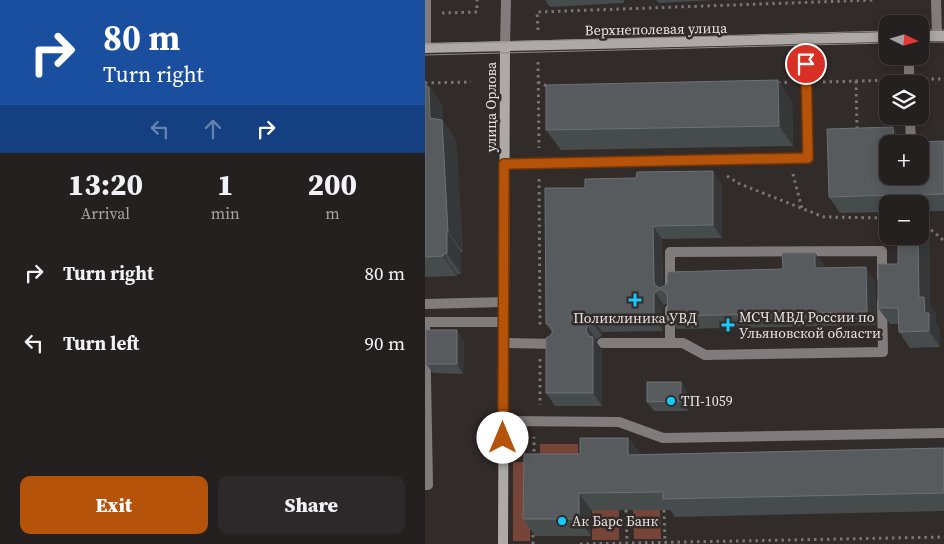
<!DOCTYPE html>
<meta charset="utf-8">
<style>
:root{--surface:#252020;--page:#2d2829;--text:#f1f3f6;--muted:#a3a3a5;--line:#423e3e;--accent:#b45309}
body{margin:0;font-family:"Source Serif 4",serif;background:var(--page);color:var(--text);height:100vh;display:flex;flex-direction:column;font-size:19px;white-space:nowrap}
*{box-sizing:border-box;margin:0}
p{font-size:16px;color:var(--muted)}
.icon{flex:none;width:28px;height:28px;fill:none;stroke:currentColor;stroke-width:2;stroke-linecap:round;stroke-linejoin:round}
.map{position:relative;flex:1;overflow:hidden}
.side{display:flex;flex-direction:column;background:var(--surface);width:425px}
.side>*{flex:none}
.hud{background:#1a4fa0;color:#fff;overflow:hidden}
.needle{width:32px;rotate:95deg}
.controls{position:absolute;left:454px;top:15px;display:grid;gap:10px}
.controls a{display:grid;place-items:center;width:50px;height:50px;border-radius:10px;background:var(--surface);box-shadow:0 2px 12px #0003,0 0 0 1px var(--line);font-size:25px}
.pin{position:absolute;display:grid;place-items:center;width:42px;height:42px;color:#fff;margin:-21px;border:2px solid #fff;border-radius:50%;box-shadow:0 1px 5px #0007}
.me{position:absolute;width:55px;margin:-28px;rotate:0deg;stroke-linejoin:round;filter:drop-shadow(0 0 4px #0008)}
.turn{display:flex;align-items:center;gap:18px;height:105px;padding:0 20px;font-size:22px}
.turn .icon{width:65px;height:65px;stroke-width:2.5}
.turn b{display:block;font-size:35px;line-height:42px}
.lanes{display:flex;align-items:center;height:48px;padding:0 20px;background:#0003;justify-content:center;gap:25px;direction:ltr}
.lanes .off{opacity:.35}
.eta{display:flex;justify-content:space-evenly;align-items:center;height:85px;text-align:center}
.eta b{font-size:30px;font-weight:800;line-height:35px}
.button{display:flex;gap:10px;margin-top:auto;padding:10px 20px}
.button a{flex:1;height:58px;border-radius:10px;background:var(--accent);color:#fff;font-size:20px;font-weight:800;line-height:58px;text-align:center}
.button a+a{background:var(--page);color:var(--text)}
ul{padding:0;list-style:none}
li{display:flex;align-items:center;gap:15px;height:70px;padding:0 20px}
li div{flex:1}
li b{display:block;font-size:19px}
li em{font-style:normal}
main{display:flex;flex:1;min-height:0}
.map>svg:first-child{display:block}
.grass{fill:#764538}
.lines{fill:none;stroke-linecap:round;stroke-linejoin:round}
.path{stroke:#7a7574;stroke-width:3;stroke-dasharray:2.5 4;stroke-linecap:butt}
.lane{stroke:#7f7c7b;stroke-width:10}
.street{stroke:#7f7c7b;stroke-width:10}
.secondary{stroke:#ada9a7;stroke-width:10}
.tram{stroke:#908b8a;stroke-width:1}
.wall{fill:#464b4c}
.shaded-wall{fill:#363738}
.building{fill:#585b5d;stroke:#6e7072;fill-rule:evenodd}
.route-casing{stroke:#753606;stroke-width:12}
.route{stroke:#b45309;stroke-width:9}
.poi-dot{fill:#16cafb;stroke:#312b2a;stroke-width:2}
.labels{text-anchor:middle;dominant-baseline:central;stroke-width:5;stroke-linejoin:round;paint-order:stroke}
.street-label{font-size:14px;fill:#e8e4e3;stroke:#312b2a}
.poi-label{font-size:14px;fill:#e8e4e3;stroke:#312b2a;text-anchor:start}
</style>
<main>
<section class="side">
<div class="hud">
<div class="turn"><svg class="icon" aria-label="right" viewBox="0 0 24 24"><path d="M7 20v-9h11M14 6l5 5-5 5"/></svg><div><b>80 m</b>Turn right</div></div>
<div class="lanes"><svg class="icon off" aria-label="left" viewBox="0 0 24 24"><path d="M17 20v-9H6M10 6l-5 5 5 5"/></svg><svg class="icon off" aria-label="ahead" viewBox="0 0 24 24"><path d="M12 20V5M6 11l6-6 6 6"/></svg><svg class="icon" aria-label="right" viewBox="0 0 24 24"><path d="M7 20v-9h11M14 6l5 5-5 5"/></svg></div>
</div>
<div class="eta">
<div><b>13:20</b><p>Arrival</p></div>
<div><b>1</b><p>min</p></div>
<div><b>200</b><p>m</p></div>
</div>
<ul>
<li><svg class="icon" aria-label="right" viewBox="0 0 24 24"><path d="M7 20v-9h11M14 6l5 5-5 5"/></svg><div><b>Turn right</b></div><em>80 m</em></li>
<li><svg class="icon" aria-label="left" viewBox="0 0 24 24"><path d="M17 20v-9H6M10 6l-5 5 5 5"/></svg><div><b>Turn left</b></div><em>90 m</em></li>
</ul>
<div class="button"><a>Exit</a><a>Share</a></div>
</section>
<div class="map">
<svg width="519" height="544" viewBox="0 0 519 544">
<rect width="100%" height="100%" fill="#312b2a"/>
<g class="grass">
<rect x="115" y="444" width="38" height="20"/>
<rect x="88" y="462" width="17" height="79"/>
<rect x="167" y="510" width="27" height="30"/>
<polygon points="208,510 235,510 236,539 209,539"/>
</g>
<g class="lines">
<g class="path">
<polyline points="17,13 52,12 52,0"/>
<polyline points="113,30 112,12 449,0"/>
<polyline points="113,62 114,148"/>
<polyline points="500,79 519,79"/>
<polyline points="431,81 432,130"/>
<polyline points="113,82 124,87"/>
<polyline points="398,82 469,80"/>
<polyline points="0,83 46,82"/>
<polyline points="353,83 366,82"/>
<polyline points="368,174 377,209"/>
<polyline points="302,176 315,184 399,217 462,218"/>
<polyline points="114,179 115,328"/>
<polyline points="495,223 509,232 519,241"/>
<polyline points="115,359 115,405"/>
<polyline points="109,458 109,437"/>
<polyline points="201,510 202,543"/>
<polyline points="239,510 240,542"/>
<polyline points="108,544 108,532"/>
<polyline points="155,544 519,537"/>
</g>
<g class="lane">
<polyline points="1,0 1,48"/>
<polyline points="511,0 512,36"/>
<polyline points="484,56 484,84"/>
<polyline points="485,116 486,144"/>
<polyline points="79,164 383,158 381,39"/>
<polyline points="245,284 245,252 457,251 457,278"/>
<polyline points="0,304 79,302"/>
<polyline points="245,309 245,343"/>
<polyline points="0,322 79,322"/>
<polyline points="79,343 130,344"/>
<polyline points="177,343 258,343 280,355 458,352 457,302"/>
<polyline points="78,421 194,422 238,438 519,433"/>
<polyline points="0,485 3,485 0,322"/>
</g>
<polyline class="street" points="80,46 81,0"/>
<g class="secondary">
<polyline points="495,36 519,36"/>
<polyline points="0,48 462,37"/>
<polyline points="78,544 80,46"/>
</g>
<g class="tram">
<polyline points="495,30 519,30"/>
<polyline points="495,42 519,42"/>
<polyline points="0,44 462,31"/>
<polyline points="0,55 462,43"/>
</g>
</g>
<g class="wall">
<polygon points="120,0 199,0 199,3 125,7"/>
<polygon points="231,0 290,0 234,3"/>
<polygon points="0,82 1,82 15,102 18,107 18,121 31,140 38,252 36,252 36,274 32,274 32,276 0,277"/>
<polygon points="367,101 368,146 136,150 121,130"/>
<polygon points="519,141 519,211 504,211 505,305 511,313 511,323 515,329 515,347 485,348 474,332 473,324 465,324 453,308 473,264 495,204 462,204 462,212 415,213 404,197 479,142"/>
<polygon points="297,184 297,238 237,239 238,286 358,269 390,253 399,266 399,268 450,281 451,325 252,329 243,316 242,303 239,305 238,309 238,331 177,332 177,336 171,339 171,341 177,350 177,406 130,406 121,393 127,333 121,324 160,188"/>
<polygon points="39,340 38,374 8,373 1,364"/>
<polygon points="256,382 262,391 263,411 229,411 222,402"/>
<polygon points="203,438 215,454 519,448 519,511 250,517 245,510 166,510 166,536 110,536 98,519 155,454"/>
</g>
<g class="shaded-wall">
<polygon points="353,80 367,101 368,146 354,126"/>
<polygon points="1,82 18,107 18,121 31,140 38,252 23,232 5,118"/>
<polygon points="468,127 479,143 469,143"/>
<polygon points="288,171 297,184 297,238 288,225"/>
<polygon points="493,195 504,211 505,305 511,313 511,323 515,329 515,347 504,331 500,313 494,297 493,236 495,236 495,204 493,204"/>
<polygon points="228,226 237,239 238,291 230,285 229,281"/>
<polygon points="22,232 36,252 36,274 22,253"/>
<polygon points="390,253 399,266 399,282 390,268"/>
<polygon points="18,254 32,274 32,276 18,256"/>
<polygon points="441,267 450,281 451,325 442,312"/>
<polygon points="230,292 239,305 238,309 238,331 229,318 229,295"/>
<polygon points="168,319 177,332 177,336 168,323"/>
<polygon points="162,326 171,339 171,341 177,350 177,406 168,393 161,330"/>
<polygon points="32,330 39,340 38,374 32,364"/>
<polygon points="256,382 262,391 263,411 256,401"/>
<polygon points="203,438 215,455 203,455"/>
<polygon points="154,493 166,510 166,536 154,519"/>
</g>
<g class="building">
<polygon points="353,80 354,126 121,130 121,85"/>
<polygon points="0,82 1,82 1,87 4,87 5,118 17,120 23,232 22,232 22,253 18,254 18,256 0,257"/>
<path d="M468,127L469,143L519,141V194L493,195V204H473V195L404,197L402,129ZM462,144H495V176H462Z"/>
<polygon points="288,171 288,225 228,226 229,281 230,285 235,288 242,284 243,272 358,269 357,253 390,253 390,268 441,267 442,312 243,316 242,293 235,289 230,292 229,295 229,318 168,319 168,323 162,326 161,330 164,336 168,337 168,393 121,393 121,338 126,335 128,331 125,325 121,324 120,188 160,188 160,179 211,178 212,172"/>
<polygon points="473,236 493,236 494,297 499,297 500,313 504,313 504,331 474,332 473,308 453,308 453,264 473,264"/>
<rect x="1" y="330" width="31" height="34"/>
<polygon points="222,382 256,382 256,401 222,402"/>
<polygon points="155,438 203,438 203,455 519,448 519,493 238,499 238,492 154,493 154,519 98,519 99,454 155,454"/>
</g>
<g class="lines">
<g class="route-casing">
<polyline id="route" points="78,438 79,164 383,158 381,64"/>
</g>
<use href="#route" class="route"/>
</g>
<g class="poi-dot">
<path d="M207.5 292.5h5v5h5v5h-5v5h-5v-5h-5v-5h5z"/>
<path d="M300.5 317.5h5v5h5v5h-5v5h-5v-5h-5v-5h5z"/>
<circle cx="246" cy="401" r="5"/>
<circle cx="137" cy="521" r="5"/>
</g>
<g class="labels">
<g class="street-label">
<text transform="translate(231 29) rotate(-1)">Верхнеполевая улица</text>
<text transform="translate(66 107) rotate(-90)">улица Орлова</text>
</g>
<g class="poi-label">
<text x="314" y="317">МСЧ МВД России по<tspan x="314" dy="16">Ульяновской области</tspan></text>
<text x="210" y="318" text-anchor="middle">Поликлиника УВД</text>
<text x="256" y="401">ТП-1059</text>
<text x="147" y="521">Ак Барс Банк</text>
</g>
</g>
</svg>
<div class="controls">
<a><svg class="needle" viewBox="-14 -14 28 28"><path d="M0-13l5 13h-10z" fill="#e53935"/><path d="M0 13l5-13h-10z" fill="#a3a3a5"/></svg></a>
<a><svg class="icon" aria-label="layers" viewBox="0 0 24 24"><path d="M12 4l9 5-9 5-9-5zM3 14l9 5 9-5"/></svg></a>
<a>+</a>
<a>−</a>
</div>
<div class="pin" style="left:381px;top:64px;background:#d93025"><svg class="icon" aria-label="arrive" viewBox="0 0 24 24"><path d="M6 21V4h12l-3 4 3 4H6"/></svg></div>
<svg class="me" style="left:78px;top:438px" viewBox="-20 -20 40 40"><circle r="19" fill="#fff"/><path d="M0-13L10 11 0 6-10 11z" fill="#b45309"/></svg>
</div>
</main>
